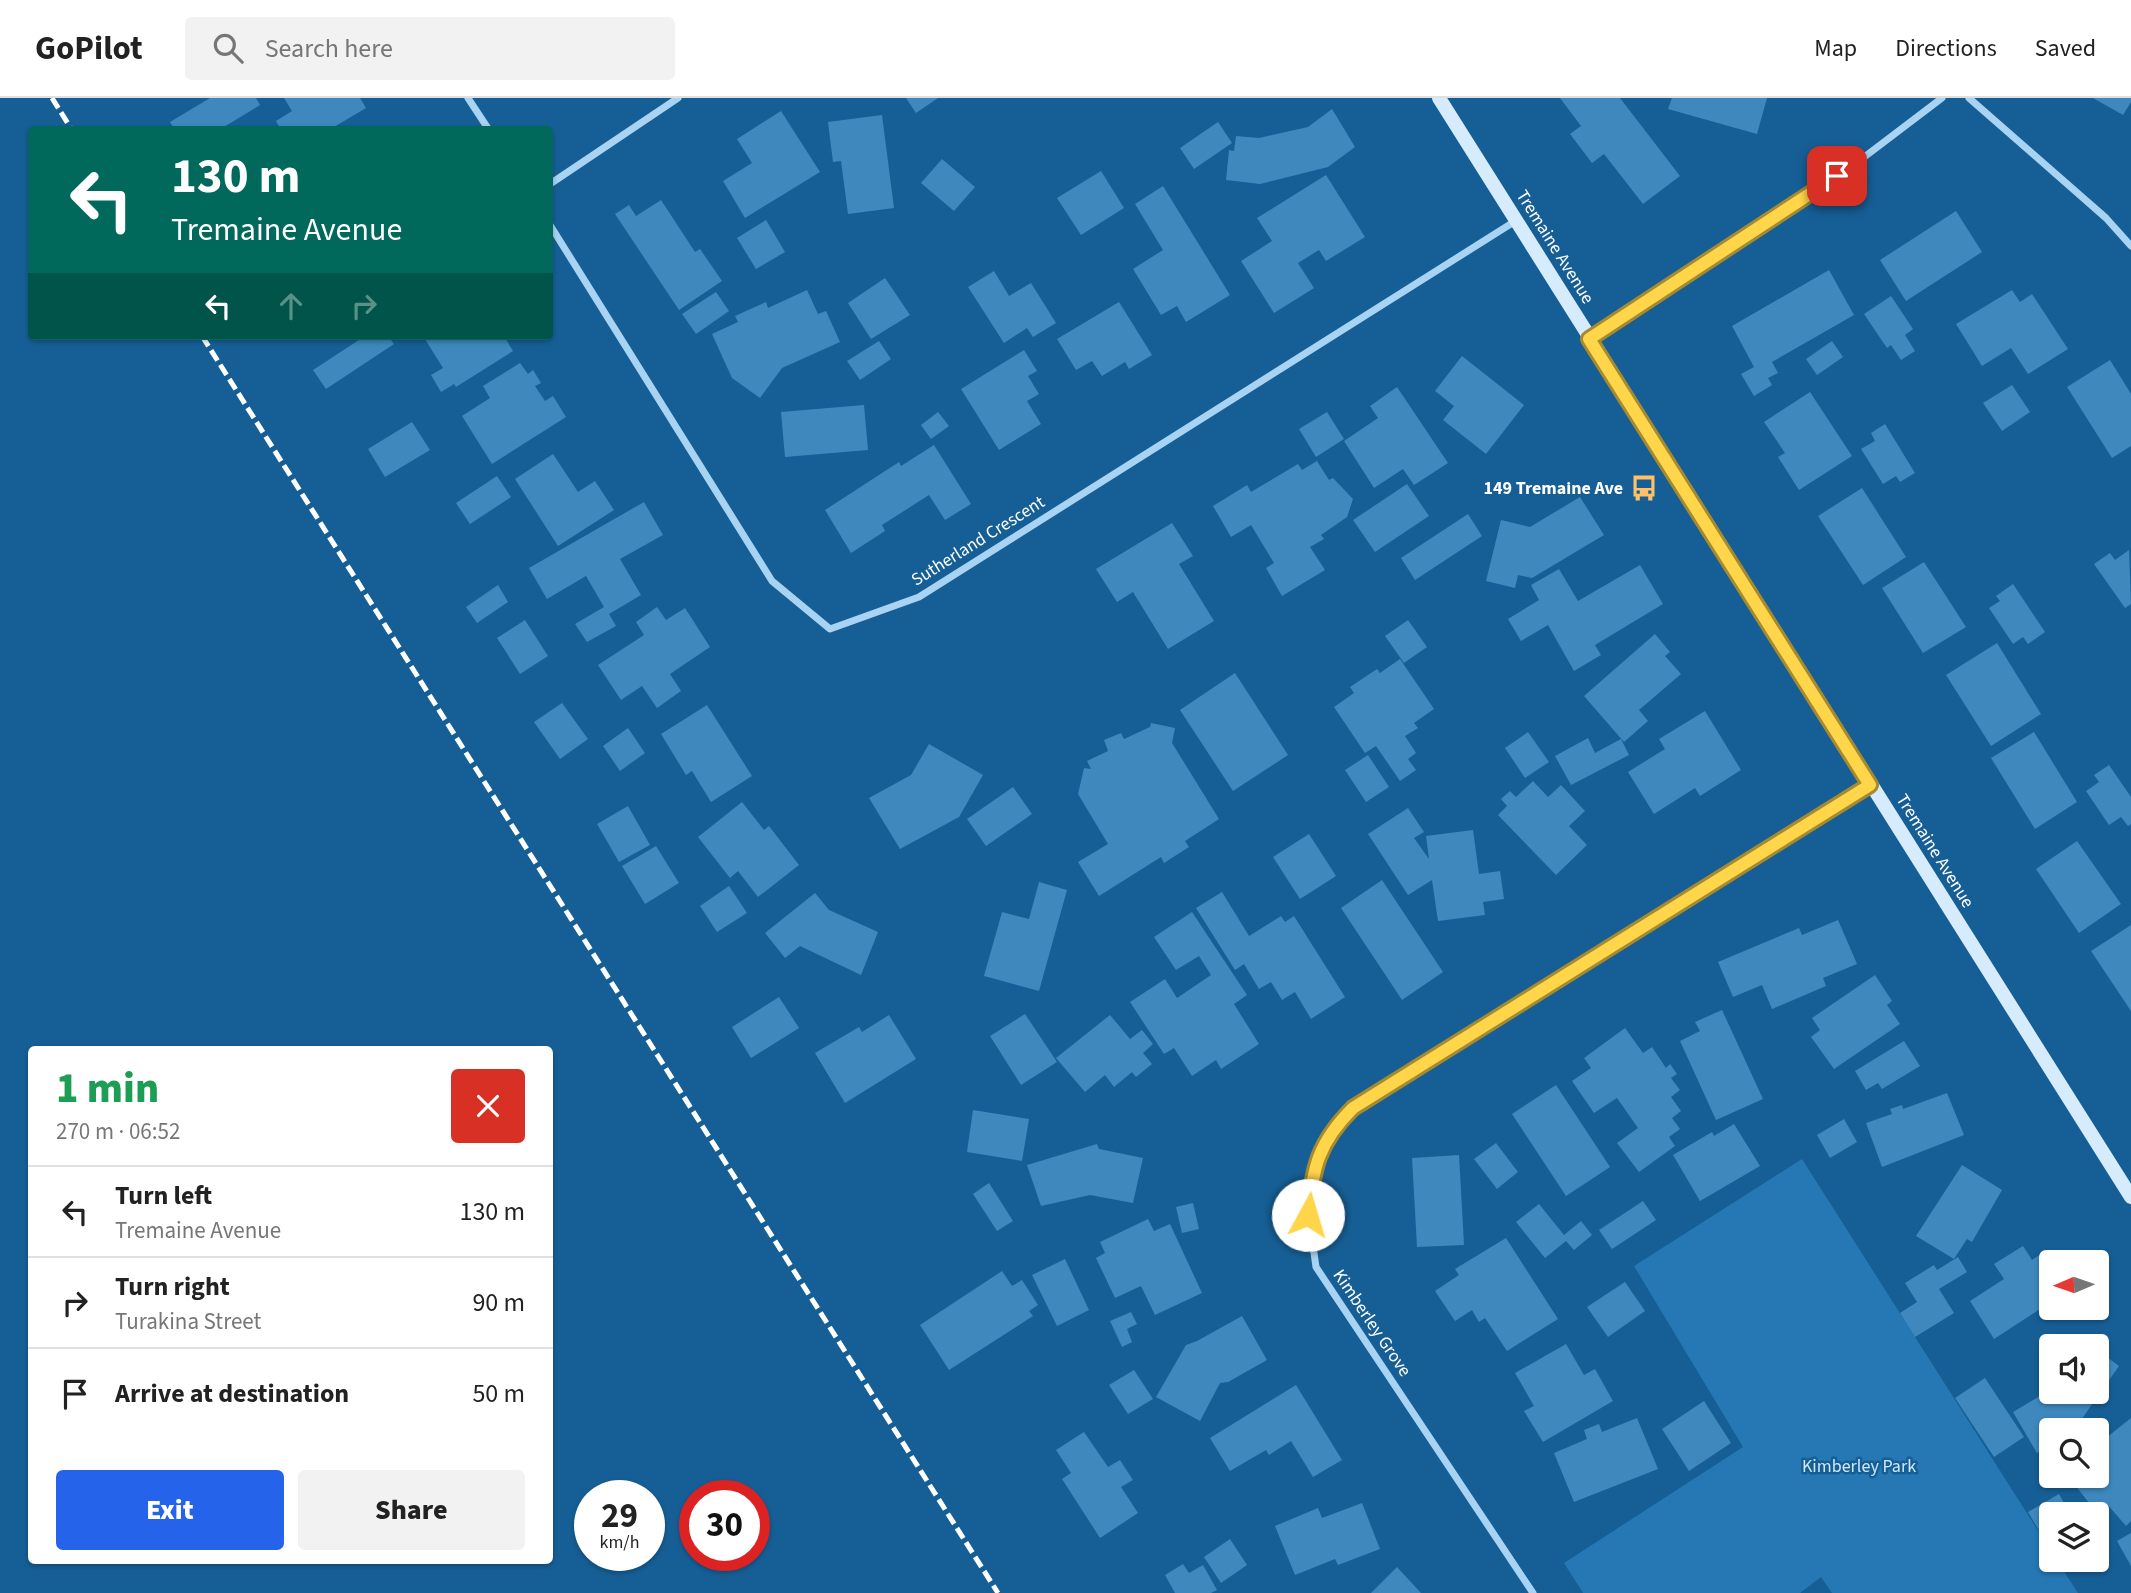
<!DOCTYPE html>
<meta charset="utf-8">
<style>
:root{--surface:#fff;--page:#f2f2f2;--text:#222;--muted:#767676;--line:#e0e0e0;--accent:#2563eb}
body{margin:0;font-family:"Source Sans 3",sans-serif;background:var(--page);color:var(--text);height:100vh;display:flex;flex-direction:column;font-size:26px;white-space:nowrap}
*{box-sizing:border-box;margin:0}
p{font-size:23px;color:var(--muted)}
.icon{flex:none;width:38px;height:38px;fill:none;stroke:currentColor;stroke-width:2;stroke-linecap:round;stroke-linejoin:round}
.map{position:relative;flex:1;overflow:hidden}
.details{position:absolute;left:28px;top:948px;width:525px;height:518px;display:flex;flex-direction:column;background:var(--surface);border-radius:7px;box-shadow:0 2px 5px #0004}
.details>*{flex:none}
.top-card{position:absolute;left:28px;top:28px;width:525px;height:214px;border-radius:7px;box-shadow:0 2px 5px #0004;background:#00695c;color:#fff;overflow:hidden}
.needle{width:46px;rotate:268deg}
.tools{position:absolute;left:2039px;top:1152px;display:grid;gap:14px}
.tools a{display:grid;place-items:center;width:70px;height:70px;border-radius:7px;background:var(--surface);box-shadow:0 2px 5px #0004;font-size:35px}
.speed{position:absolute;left:574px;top:1382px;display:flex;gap:14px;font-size:35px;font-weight:700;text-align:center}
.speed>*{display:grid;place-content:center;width:91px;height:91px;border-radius:50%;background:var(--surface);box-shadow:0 2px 5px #0004;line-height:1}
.speed small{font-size:18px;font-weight:400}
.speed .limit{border:10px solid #d22;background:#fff;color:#111}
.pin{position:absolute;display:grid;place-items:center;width:60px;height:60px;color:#fff;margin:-30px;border-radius:14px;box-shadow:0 4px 10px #0006}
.me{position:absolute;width:77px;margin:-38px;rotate:6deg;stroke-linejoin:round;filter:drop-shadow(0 0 5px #0008)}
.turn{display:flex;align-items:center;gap:24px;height:147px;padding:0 28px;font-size:32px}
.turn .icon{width:91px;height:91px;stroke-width:2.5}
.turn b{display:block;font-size:49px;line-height:60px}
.lanes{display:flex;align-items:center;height:66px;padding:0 28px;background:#0003;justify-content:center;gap:35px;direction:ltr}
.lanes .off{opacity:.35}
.round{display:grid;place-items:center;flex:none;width:74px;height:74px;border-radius:7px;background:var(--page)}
.overview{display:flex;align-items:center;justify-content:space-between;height:119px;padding:0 28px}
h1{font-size:42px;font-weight:800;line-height:52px;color:#1e9e55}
.action{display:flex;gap:14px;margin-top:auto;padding:14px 28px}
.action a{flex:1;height:80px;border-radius:7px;background:var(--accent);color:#fff;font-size:28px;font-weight:800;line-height:80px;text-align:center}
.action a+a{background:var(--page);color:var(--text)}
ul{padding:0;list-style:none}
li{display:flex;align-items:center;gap:21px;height:91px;padding:0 28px;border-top:2px solid var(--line)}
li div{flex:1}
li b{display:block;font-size:26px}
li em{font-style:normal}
header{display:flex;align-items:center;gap:42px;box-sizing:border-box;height:98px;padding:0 35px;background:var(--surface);border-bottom:2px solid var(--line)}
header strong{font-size:33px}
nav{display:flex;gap:38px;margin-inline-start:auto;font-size:24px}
.search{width:490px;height:63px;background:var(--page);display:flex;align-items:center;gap:18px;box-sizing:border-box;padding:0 24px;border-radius:7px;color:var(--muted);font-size:26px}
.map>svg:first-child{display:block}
.green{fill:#2578b3}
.building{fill:#3e88be}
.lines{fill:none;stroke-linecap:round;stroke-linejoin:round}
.street{stroke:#a8d3f2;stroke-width:7}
.secondary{stroke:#d6ebfc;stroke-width:14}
.rail{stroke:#fff;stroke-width:5;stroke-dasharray:12 5;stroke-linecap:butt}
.route-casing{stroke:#a68a30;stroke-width:18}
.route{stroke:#ffd54a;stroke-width:12}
.labels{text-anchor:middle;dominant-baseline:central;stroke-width:5;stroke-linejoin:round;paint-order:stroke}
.street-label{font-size:18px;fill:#fff;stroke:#165f96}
.poi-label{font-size:18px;font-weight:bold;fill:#fff;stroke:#165f96;text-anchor:end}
.park-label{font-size:18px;fill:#cfe9fc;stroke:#165f96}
</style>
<header>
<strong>GoPilot</strong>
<div class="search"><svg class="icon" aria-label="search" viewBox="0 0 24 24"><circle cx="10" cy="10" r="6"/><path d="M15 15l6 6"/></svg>Search here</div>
<nav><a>Map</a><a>Directions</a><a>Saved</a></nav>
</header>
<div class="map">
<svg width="2131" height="1495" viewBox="0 0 2131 1495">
<rect width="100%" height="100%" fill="#165f96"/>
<polygon class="green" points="1802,1061 2051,1453 2051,1461 2056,1461 2078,1495 1832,1495 1821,1479 1800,1495 1583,1495 1564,1465 1743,1349 1634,1168"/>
<g class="building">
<polygon points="210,0 256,0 260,7 219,32 175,32 170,24"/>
<polygon points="284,0 360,0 366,10 329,32 281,32 276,23 292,13"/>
<polygon points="906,0 938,0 916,15"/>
<polygon points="1560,0 1620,0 1680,78 1643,106 1604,56 1592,65 1570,36 1581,28"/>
<polygon points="1672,0 1767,0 1757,36 1668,11"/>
<polygon points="2093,0 2131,0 2131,4 2123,17"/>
<polygon points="1332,11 1355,49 1328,69 1260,86 1226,82 1229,52 1234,53 1236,38 1259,40 1308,29"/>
<polygon points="781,13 820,74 745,120 723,83 752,65 737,41"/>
<polygon points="882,17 894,110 848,116 841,63 833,64 828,24"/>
<polygon points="1218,24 1232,45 1194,71 1180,50"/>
<polygon points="942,61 975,89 954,113 921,85"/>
<polygon points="1101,73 1124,110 1081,137 1057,100"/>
<polygon points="1326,77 1365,139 1326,163 1319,152 1298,165 1314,190 1274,215 1241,163 1272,143 1257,120"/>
<polygon points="1163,88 1230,197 1186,224 1177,208 1161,217 1133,171 1163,152 1135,106"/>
<polygon points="661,102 695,154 700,151 722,183 679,212 615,116 629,107 636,118"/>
<polygon points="1956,113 1982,154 1906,203 1880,162"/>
<polygon points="766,122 785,154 756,171 737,140"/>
<polygon points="1829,172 1854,217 1772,264 1778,275 1768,280 1772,287 1754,298 1741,276 1754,269 1732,228"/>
<polygon points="994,173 1009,198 1031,185 1056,225 1033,239 1027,230 1004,245 968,189"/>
<polygon points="885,180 910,217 871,241 848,205"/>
<polygon points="807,192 818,216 826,213 840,244 782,270 760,300 732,280 712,236 738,224 735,218 766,204 768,210"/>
<polygon points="2012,192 2020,204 2032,196 2068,251 2028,276 2011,250 1982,268 1956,226"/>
<polygon points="716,194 729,213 696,236 682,216"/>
<polygon points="1891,198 1913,231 1905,237 1915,253 1901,262 1891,247 1887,250 1864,216"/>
<polygon points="1119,204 1152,257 1129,271 1125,264 1102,278 1092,263 1076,272 1057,241"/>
<polygon points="365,238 388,238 394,246 326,291 313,272"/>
<polygon points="423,238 504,238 513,253 456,289 454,286 441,294 431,277 443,270"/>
<polygon points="879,243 891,261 860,282 847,263"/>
<polygon points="1832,243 1843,259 1817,277 1806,261"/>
<polygon points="1024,252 1037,273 1028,278 1039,296 1027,303 1041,326 999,352 961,291"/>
<polygon points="1462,258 1524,307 1486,356 1443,322 1454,308 1435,293"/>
<polygon points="2110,262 2131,296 2131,348 2112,360 2067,289"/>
<polygon points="520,265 528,276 533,272 541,285 535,288 545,303 553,298 566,319 492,366 462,318 490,300 483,288"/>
<polygon points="2012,287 2030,314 2002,333 1983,305"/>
<polygon points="1397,289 1448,365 1414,387 1403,371 1374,390 1344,343 1378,320 1370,308"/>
<polygon points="1810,294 1852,358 1799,392 1778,359 1785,355 1764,324"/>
<polygon points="864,307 868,352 785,359 781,314"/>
<polygon points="938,314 949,328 931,341 921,327"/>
<polygon points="1327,314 1344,341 1316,359 1299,331"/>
<polygon points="412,324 430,352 385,379 368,351"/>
<polygon points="1885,326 1915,375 1900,384 1896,378 1883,386 1861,351 1875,343 1871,335"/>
<polygon points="934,347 971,406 945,422 929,397 882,427 885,433 851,455 825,412 899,364 901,368"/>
<polygon points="553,356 578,394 595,383 614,412 558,448 515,381"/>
<polygon points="1317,363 1329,382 1333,380 1353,401 1347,419 1321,437 1324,441 1310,449 1325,472 1282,498 1266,470 1274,465 1251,427 1231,439 1213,408 1247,387 1251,394 1298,366 1302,372"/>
<polygon points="497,378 511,399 470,426 456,405"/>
<polygon points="1407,386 1429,418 1375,454 1353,422"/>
<polygon points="1862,390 1906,459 1863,487 1818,418"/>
<polygon points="1580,399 1604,437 1532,480 1518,477 1515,490 1486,483 1501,422 1530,429"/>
<polygon points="644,404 663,437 620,461 641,497 609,516 616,528 587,544 575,526 604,509 586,478 547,501 529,470"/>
<polygon points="1468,416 1482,438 1415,482 1401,460"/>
<polygon points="1172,425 1193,458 1179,466 1214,523 1168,551 1133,494 1117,504 1096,471"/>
<polygon points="2129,452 2131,506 2125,510 2094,466 2110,455 2115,462"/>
<polygon points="1924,464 1966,529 1923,555 1882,490"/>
<polygon points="1640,467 1663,506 1595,547 1601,557 1574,573 1548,527 1521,543 1508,521 1539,502 1531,487 1559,471 1578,503"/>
<polygon points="2013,486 2045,534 2028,546 2023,539 2013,546 1989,510 2000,503 1996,498"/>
<polygon points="498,487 508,504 477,525 466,509"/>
<polygon points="657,509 666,522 685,510 710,549 670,576 681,593 657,610 642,588 621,602 598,567 644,537 636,524"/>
<polygon points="525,522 548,558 520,576 497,540"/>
<polygon points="1408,522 1427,549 1404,565 1385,538"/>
<polygon points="1655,536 1670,554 1665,558 1681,576 1639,612 1648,623 1624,644 1584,598"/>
<polygon points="1997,545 2041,616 1991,648 1946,577"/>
<polygon points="1400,561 1434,611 1414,625 1418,630 1405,638 1416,655 1408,661 1416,672 1400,683 1376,648 1365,655 1334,609 1354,595 1350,589 1377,571 1380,575"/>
<polygon points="1235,575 1288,657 1233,693 1180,612"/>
<polygon points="562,605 588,641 560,661 534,624"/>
<polygon points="707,607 752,678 711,704 692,673 686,677 661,636"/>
<polygon points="1705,613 1741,672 1700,698 1695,690 1654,716 1628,674 1665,651 1659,641"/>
<polygon points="1151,625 1175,630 1172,645 1219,721 1185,743 1189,749 1164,765 1161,759 1099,798 1078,764 1108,746 1078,696 1084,670 1091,671 1087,663 1108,653 1104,642 1121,635 1124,641 1150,629"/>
<polygon points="628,630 645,655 620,673 603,648"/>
<polygon points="1528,634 1549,664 1525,680 1505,650"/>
<polygon points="2034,634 2077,704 2035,731 1991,660"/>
<polygon points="1588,640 1595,655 1621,641 1629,657 1571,687 1555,658"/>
<polygon points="929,646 983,677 959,719 900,751 869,700 911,677"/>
<polygon points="1368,657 1389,689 1366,704 1345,672"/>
<polygon points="2109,667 2131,699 2131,726 2128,728 2121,719 2109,727 2086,693 2099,684 2094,677"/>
<polygon points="1533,683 1548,699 1561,687 1585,713 1569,728 1587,747 1556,777 1498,717 1507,708 1501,701 1510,693 1516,699"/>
<polygon points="1013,689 1032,716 986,748 967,721"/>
<polygon points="742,704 764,732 769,728 799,767 758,799 738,773 730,780 698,739"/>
<polygon points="628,708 650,747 619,764 597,726"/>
<polygon points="1408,710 1424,734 1414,740 1429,761 1426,738 1473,732 1479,776 1500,773 1504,801 1483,804 1485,817 1438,823 1432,782 1408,797 1368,736"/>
<polygon points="1309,736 1336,778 1300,801 1273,759"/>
<polygon points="2077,743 2121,806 2079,835 2036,771"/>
<polygon points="656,748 679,785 645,806 622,768"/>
<polygon points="1382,782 1443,874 1402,902 1341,810"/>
<polygon points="1039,784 1067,792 1039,893 984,878 1002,814 1029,821"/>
<polygon points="729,788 747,815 717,834 700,808"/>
<polygon points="1222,794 1249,838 1281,818 1285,824 1294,818 1345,899 1311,921 1295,894 1282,902 1271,884 1259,891 1244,866 1235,872 1196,810"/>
<polygon points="815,795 829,812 878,834 861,877 800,848 785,860 765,835"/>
<polygon points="1192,814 1247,897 1234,906 1259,946 1221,971 1216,962 1192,978 1174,950 1164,956 1130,904 1165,881 1177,900 1211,877 1199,858 1176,872 1154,839"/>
<polygon points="1838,822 1857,866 1823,880 1826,888 1772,911 1762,887 1733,899 1718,864 1799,830 1802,837"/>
<polygon points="2131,827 2131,913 2091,853"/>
<polygon points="1875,877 1892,903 1887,907 1900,926 1834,971 1811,939 1820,932 1812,920"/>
<polygon points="779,899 799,930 751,960 732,929"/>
<polygon points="1722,912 1763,1001 1716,1022 1680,943 1700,933 1695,924"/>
<polygon points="1025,916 1057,964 1021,987 990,938"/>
<polygon points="889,917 916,961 845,1005 815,955 859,929 862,934"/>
<polygon points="1110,917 1130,941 1142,932 1153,946 1143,955 1152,966 1136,979 1132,974 1114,989 1105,977 1085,994 1056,960"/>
<polygon points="1625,930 1643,955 1652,949 1666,970 1670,966 1677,976 1671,980 1680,992 1671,999 1681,1013 1672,1020 1680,1031 1669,1039 1675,1048 1639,1074 1617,1045 1638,1030 1617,1000 1594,1015 1572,983 1591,970 1584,960"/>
<polygon points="1904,943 1920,968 1882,991 1878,985 1866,992 1855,973"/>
<polygon points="1556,987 1610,1069 1566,1098 1512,1016"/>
<polygon points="1947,995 1964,1037 1882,1069 1866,1025 1892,1016 1890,1011 1902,1007 1903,1011"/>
<polygon points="973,1012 1029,1021 1022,1063 967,1054"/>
<polygon points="1844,1021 1857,1044 1830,1060 1817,1037"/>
<polygon points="1734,1026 1760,1068 1700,1103 1673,1057 1712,1034 1714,1038"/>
<polygon points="1496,1045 1518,1074 1497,1091 1474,1061"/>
<polygon points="1097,1046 1099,1051 1143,1060 1133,1105 1090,1097 1041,1108 1027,1067"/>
<polygon points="1459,1057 1464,1147 1417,1149 1412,1060"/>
<polygon points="1962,1067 2002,1092 1972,1144 1967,1141 1954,1161 1916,1138"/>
<polygon points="989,1085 1013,1123 997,1133 973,1096"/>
<polygon points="1643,1103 1656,1122 1612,1151 1599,1132"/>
<polygon points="1193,1105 1199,1131 1182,1135 1176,1109"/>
<polygon points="1539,1106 1564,1137 1581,1123 1592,1137 1574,1152 1566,1143 1545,1160 1516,1124"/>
<polygon points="1148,1121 1154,1133 1170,1126 1202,1195 1155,1217 1141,1188 1115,1200 1096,1160 1105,1155 1100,1144"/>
<polygon points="1506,1140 1558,1221 1507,1253 1485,1220 1479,1224 1472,1212 1455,1223 1435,1193 1459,1177 1455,1171"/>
<polygon points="2023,1148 2032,1162 2044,1154 2051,1165 2051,1204 1994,1241 1970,1203 2004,1181 1994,1166"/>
<polygon points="1958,1159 1967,1174 1939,1191 1954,1215 1915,1239 1900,1215 1917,1204 1905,1185 1934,1167 1937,1172"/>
<polygon points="1065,1161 1089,1212 1057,1228 1032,1177"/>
<polygon points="1002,1173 1012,1188 1022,1182 1038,1207 1029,1213 1033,1218 949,1272 920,1227"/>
<polygon points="1625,1184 1645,1213 1608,1239 1587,1209"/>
<polygon points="1131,1214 1137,1226 1127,1231 1132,1244 1122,1249 1110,1223"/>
<polygon points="1242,1218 1267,1262 1228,1284 1220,1285 1200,1323 1156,1299 1186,1247 1197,1243"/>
<polygon points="1566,1246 1584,1277 1595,1271 1613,1303 1543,1344 1524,1313 1534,1308 1515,1275"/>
<polygon points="2096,1251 2119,1268 2074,1332 2051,1332 2051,1346 2037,1355 2013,1314 2040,1298 2051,1282 2051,1293 2096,1293"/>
<polygon points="1134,1272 1153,1301 1128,1316 1109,1287"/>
<polygon points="1985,1280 2024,1339 1994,1359 1955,1300"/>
<polygon points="1296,1287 1342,1362 1313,1379 1291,1343 1269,1357 1266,1352 1230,1373 1210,1340"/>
<polygon points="1704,1303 1731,1345 1689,1373 1662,1331"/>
<polygon points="1637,1320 1658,1371 1574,1404 1554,1355 1587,1341 1584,1332 1599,1326 1602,1334"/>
<polygon points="2131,1320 2131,1423 2126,1428 2107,1406 2097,1415 2067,1377 2096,1377 2096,1348"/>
<polygon points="1084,1334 1108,1369 1120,1362 1133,1382 1121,1389 1138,1415 1100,1440 1062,1381 1071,1375 1056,1352"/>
<polygon points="2059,1396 2070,1416 2051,1416 2051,1453 2028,1414"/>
<polygon points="1362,1405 1380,1451 1338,1467 1335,1461 1295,1477 1275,1428 1318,1410 1322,1420"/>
<polygon points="2131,1435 2131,1468 2117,1443"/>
<polygon points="1230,1441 1247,1467 1221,1485 1204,1459"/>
<polygon points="1183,1466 1189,1475 1203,1467 1217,1492 1211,1495 1175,1495 1165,1477"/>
<polygon points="1397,1469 1421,1495 1371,1495"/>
</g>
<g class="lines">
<g class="street">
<polyline points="468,0 489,32"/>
<polyline points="1969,0 2106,120 2131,148"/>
<polyline points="550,86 678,0"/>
<polyline points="550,127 772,483 830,531 919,499 1517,122"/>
<polyline points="1590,241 1859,63 1942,0"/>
<path d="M1533,1495L1316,1169C1306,1102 1303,1061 1353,1010L1870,687"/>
</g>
<polyline class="secondary" points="1439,0 2131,1099"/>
<g class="rail">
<polyline points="52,0 72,32"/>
<polyline points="202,238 998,1495"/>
</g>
</g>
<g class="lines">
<g class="route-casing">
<path id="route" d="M1308,1117C1313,1069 1318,1045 1353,1010L1870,687L1589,241L1837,78"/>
</g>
<use href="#route" class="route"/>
</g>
<defs>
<g id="bus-bare" transform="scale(2.1)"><path d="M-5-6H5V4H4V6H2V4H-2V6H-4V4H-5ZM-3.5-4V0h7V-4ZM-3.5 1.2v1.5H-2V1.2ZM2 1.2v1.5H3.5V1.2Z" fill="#ffc068" stroke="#165f96" stroke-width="2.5" paint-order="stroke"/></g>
</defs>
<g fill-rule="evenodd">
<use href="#bus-bare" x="1644" y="390"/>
</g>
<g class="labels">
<g class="street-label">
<text transform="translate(1555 149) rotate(58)">Tremaine Avenue</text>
<text transform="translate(978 443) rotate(-32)">Sutherland Crescent</text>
<text transform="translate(1935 753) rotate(58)">Tremaine Avenue</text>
<text transform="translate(1372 1225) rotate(56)">Kimberley Grove</text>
</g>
<g class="poi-label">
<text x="1623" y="390">149 Tremaine Ave</text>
</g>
<g class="park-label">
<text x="1859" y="1368">Kimberley Park</text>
</g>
</g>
</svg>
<div class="tools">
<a><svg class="needle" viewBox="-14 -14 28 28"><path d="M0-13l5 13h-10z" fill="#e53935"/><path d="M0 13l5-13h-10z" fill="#767676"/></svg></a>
<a><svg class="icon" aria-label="sound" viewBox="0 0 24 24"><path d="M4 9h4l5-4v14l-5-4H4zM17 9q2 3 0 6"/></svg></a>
<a><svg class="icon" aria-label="search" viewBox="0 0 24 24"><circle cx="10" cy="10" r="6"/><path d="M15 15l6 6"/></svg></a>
<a><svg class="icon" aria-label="layers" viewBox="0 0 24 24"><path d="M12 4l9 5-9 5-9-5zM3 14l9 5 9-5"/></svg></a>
</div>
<div class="speed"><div>29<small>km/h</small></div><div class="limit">30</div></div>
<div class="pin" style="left:1837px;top:78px;background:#d93025"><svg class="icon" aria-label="arrive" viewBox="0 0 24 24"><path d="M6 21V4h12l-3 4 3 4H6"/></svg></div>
<svg class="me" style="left:1308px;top:1117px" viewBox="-20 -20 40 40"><circle r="19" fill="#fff"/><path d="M0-13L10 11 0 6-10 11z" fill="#ffd54a"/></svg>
<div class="top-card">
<div class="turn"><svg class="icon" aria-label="left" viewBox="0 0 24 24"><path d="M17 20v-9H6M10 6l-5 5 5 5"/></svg><div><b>130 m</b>Tremaine Avenue</div></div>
<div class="lanes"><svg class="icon" aria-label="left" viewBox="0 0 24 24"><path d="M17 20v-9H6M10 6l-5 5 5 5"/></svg><svg class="icon off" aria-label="ahead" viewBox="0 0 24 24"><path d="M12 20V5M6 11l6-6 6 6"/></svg><svg class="icon off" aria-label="right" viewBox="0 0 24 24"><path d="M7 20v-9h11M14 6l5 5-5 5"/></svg></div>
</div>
<section class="details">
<div class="overview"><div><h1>1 min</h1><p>270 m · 06:52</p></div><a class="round" style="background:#d93025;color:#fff"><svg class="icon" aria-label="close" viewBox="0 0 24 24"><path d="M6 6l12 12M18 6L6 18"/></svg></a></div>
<ul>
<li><svg class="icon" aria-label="left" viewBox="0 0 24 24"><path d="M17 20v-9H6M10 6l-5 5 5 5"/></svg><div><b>Turn left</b><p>Tremaine Avenue</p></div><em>130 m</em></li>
<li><svg class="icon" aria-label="right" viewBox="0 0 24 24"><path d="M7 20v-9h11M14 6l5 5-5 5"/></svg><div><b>Turn right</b><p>Turakina Street</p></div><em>90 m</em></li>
<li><svg class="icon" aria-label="arrive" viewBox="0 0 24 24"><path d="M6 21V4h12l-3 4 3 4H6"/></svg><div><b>Arrive at destination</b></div><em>50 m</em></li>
</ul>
<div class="action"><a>Exit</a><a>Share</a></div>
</section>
</div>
